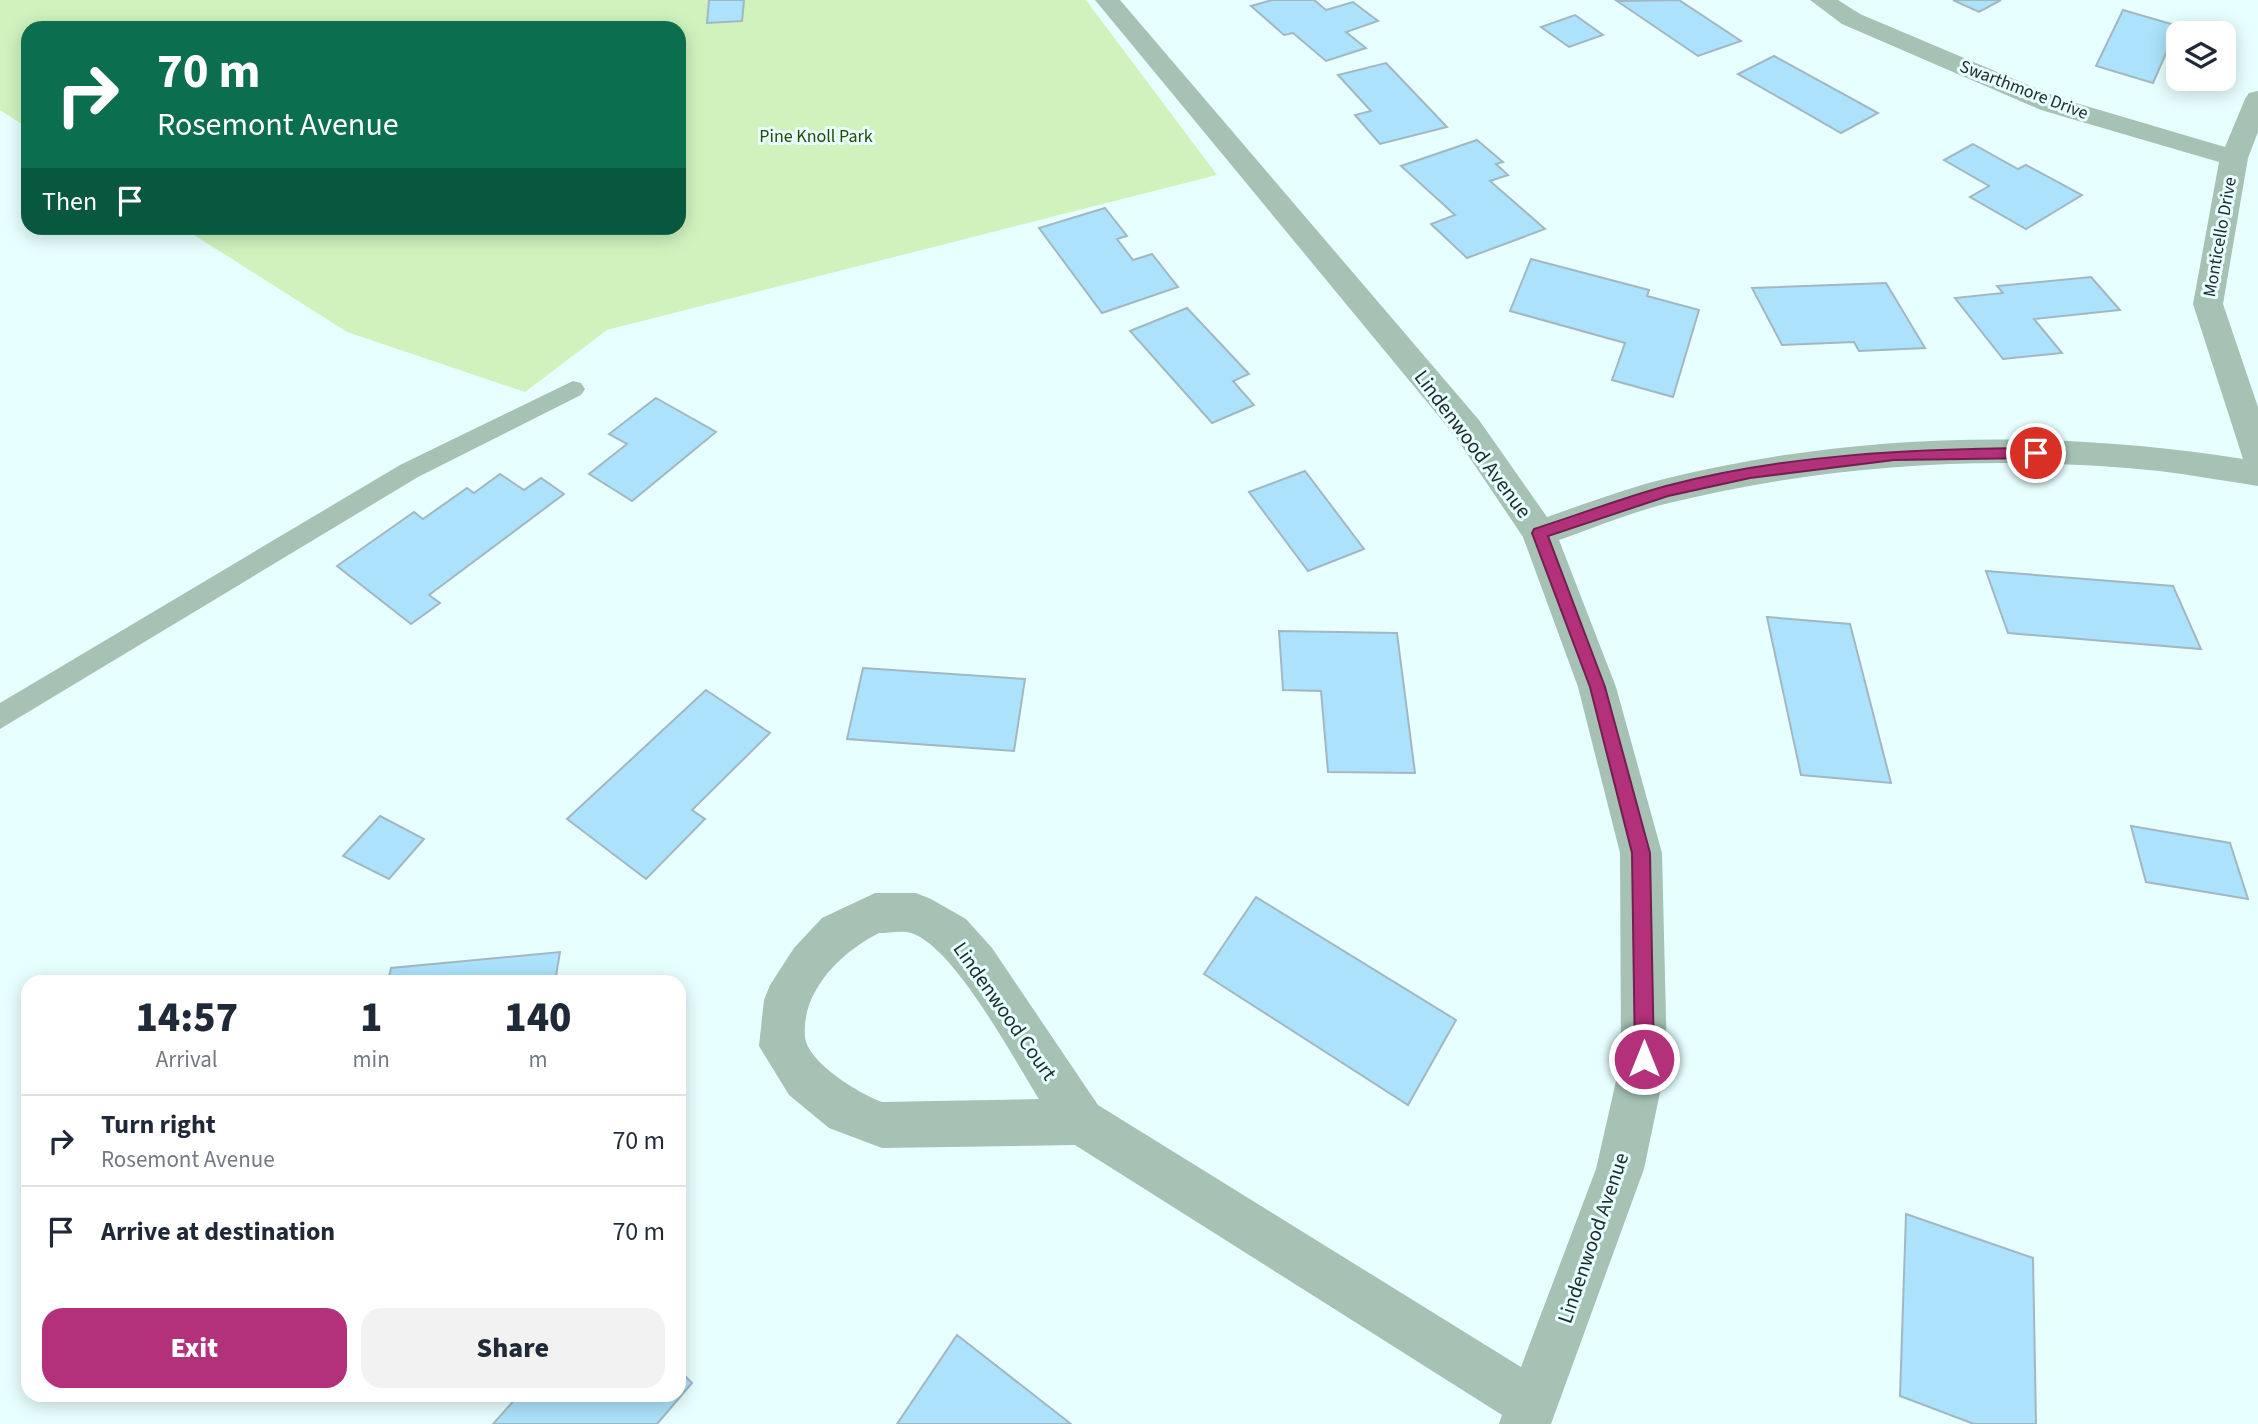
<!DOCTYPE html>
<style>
:root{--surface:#fff;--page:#f2f2f3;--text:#1f2937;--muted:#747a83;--line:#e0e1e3;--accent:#b3307a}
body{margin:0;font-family:"Source Sans 3",sans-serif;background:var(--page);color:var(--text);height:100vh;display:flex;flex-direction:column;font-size:26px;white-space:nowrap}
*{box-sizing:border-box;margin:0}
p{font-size:23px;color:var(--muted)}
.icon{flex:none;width:38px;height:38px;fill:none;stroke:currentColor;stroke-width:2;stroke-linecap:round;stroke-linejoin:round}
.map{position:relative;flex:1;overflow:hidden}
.sheet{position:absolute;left:21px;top:975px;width:665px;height:427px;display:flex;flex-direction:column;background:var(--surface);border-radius:21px;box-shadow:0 4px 18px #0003}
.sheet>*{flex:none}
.banner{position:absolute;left:21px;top:21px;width:665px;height:214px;border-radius:21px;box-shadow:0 4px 18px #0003;background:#0b6e4f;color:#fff;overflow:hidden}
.tools{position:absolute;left:2166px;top:21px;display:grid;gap:14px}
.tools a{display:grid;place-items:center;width:70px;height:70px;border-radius:14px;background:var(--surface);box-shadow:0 4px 18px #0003;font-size:35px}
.pin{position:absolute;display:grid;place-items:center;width:60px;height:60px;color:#fff;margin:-30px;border:4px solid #fff;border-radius:50%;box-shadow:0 2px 7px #0007}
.me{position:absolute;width:77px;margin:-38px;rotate:0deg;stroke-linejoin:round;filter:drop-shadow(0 0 5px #0008)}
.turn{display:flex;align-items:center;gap:24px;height:147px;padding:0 21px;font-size:32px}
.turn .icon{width:91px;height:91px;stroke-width:2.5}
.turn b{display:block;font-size:49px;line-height:60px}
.then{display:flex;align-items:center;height:66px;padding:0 21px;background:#0003;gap:14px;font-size:26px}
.eta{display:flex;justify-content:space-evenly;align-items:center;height:119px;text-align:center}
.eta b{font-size:42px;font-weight:800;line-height:49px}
.cta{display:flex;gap:14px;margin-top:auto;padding:14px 21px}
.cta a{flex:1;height:80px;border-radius:21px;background:var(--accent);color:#fff;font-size:28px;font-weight:800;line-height:80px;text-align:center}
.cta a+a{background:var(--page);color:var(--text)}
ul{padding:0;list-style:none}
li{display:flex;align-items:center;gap:21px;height:91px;padding:0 21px;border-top:2px solid var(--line)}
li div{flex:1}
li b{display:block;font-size:26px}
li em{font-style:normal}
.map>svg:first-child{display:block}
.green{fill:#d0f3be}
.building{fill:#ace2fb;stroke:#a1b8c2;stroke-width:2}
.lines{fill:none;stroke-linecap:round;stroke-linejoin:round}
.service{fill:#a5c2b5;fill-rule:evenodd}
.minor{fill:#a5c2b5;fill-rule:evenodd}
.route{fill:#b3307a;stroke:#741f4f;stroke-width:2}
.labels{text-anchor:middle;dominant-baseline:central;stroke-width:6;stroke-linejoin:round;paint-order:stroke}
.far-street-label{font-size:18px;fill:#1f2929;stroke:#e8ffff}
.far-park-label{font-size:18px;fill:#214c00;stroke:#e8ffff}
.street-label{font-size:21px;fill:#1f2929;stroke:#e8ffff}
</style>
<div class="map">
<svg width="2258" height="1424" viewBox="0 0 2258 1424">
<rect width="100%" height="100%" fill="#e8ffff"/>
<polygon class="green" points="0,0 1086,0 1217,175 607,330 525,392 347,332 183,228 679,228 679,28 28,28 28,128 0,110"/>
<g class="building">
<polygon points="709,0 744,0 742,21 707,23"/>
<polygon points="1272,0 1314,0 1326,10 1353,2 1378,21 1346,32 1366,48 1326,61 1293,33 1284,35 1251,6"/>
<polygon points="1679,0 1741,41 1698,56 1617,1"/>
<polygon points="1953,0 2001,0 1979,12"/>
<polygon points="2123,10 2178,26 2153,83 2096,66"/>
<polygon points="1575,15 1603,35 1569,47 1541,27"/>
<polygon points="1774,56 1878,113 1841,133 1738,74"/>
<polygon points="1386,63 1447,127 1380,144 1355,115 1371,111 1338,75"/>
<polygon points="1477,140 1503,162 1496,164 1508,175 1490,181 1545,229 1467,258 1431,224 1455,215 1401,166"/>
<polygon points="1973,144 2018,169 2026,165 2082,195 2026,229 1970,197 1989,186 1944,160"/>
<polygon points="1105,208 1127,236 1117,239 1133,260 1152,254 1178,287 1102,313 1039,228"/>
<polygon points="1531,259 1649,290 1647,296 1699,310 1673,397 1612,380 1625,343 1510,311"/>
<polygon points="2091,277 2120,310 2034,319 2062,353 2003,359 1955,298 2003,293 1997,286"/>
<polygon points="1886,283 1925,348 1859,351 1854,342 1782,345 1752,288"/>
<polygon points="1187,308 1249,374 1233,381 1254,405 1212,423 1130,331"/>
<polygon points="656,398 716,432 632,501 589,474 627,444 609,434"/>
<polygon points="1305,471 1364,549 1308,571 1249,492"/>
<polygon points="500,474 524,490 541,478 564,494 429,595 440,603 411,624 337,566 414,512 423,519 467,488 474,493"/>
<polygon points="1986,571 2173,586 2201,649 2008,633"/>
<polygon points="1767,617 1850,624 1891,783 1801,775"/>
<polygon points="1279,631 1397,633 1415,773 1328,772 1321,691 1283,690"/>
<polygon points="863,668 1025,679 1014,751 847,739"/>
<polygon points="706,690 770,733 692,810 705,819 646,879 567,819"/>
<polygon points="380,816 424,839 389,879 343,856"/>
<polygon points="2131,826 2230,843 2248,899 2146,882"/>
<polygon points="1256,897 1456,1020 1408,1105 1204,974"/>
<polygon points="560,952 555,982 388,982 391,968"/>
<polygon points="1906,1214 2033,1258 2036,1424 1974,1424 1900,1396"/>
<polygon points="957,1335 1071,1424 897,1424"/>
<polygon points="679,1370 692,1383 657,1424 493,1424 519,1395 679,1395"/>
</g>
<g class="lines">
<polygon class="service" points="573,381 581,383 585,389 581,395 418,477 0,729 0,703 400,465"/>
<path class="minor" d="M1095,0H1120L1479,420L1547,517C1587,503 1627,488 1668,478C1856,432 2053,429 2243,459L2193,304L2219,162L2041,110L1842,24L1810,0H1838L1860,14L2059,98L2225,147L2245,99L2249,93L2258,91V132L2248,158L2223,304L2258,407V486C2225,481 2192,475 2159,471C1996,454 1828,464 1669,503C1632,512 1596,527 1559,540L1616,687L1662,853L1667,1059L1644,1169L1551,1424H1499L1502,1415L1075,1145L882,1148L829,1128L789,1095L759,1046L764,1000L770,985L794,948L822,918L875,893H916L931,899L966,919L992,948L1098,1105L1521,1367L1596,1169L1621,1059L1620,853L1578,687L1523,537L1455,436ZM879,933C888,933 902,930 911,933C954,946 1014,1060 1039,1099L882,1102C860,1094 808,1063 805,1037C801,991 841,952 879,933Z"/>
</g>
<path class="route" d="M2036,448L2043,453L2036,458L1894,460L1750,478L1668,496L1548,536L1605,687L1650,853L1654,1059L1651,1066L1644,1069L1637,1066L1635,1059L1632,853L1590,687L1532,533L1534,529C1578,515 1622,498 1666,486C1787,454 1912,449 2036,448Z"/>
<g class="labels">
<g class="far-street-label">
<text transform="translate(2024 90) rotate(21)">Swarthmore Drive</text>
<text transform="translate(2220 237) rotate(-80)">Monticello Drive</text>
</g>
<g class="far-park-label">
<text x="816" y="136">Pine Knoll Park</text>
</g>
<g class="street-label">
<text transform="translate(1473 444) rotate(53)">Lindenwood Avenue</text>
<text transform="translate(1005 1011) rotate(55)">Lindenwood Court</text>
<text transform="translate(1593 1238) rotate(-71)">Lindenwood Avenue</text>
</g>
</g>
</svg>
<div class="tools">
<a><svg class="icon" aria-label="layers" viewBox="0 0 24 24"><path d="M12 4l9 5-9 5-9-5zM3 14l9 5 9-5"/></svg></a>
</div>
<div class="pin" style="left:2036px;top:453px;background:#d93025"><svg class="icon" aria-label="arrive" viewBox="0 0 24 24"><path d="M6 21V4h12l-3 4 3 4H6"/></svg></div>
<svg class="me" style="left:1644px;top:1059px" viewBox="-20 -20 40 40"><circle r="17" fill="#b3307a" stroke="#fff" stroke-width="3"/><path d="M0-11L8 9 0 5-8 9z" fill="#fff"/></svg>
<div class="banner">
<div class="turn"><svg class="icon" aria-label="right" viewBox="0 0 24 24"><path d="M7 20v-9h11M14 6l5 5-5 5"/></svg><div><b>70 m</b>Rosemont Avenue</div></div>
<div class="then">Then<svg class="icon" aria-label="arrive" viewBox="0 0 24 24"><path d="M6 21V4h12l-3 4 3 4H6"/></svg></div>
</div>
<section class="sheet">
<div class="eta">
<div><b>14:57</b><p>Arrival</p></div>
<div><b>1</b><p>min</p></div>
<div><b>140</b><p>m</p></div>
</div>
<ul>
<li><svg class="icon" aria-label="right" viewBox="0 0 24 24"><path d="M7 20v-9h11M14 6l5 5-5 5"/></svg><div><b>Turn right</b><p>Rosemont Avenue</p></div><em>70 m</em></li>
<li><svg class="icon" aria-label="arrive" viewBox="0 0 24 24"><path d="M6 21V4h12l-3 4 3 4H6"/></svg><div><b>Arrive at destination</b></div><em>70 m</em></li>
</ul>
<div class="cta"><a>Exit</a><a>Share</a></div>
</section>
</div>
